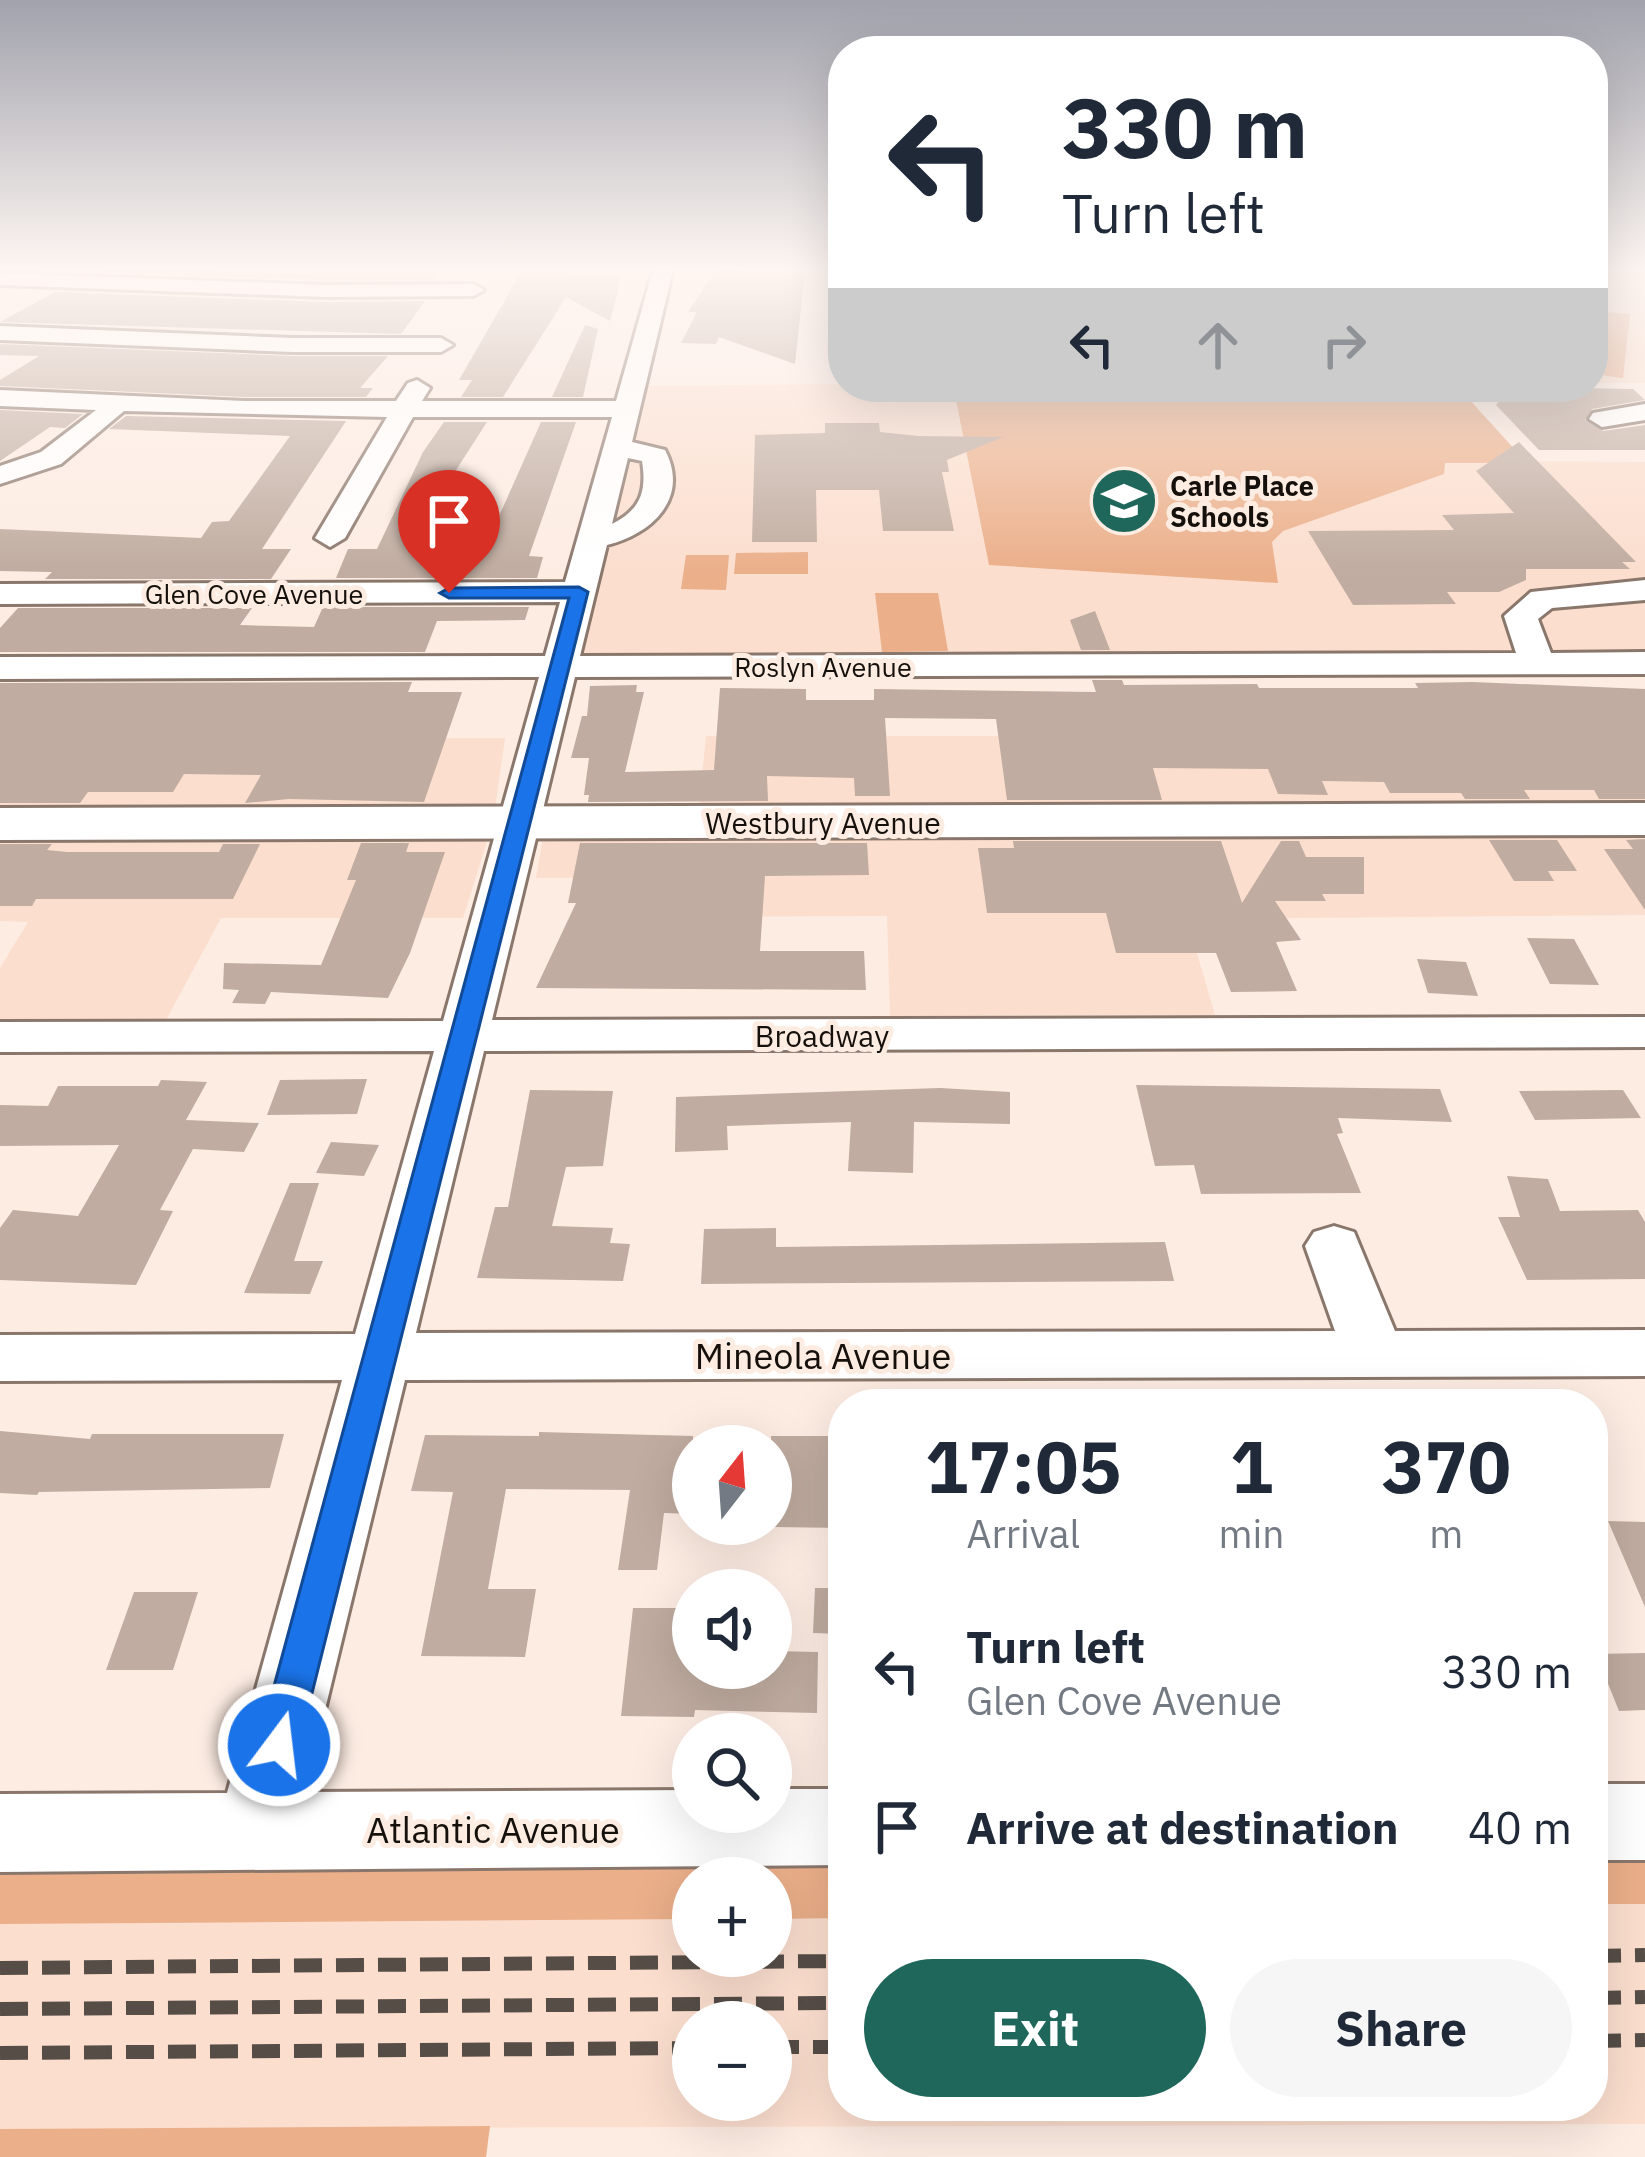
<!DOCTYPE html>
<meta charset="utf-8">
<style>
:root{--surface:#fff;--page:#f6f6f7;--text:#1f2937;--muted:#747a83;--accent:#20675b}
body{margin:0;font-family:"IBM Plex Sans",sans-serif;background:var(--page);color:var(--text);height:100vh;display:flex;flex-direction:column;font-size:45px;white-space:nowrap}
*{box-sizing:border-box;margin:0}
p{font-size:39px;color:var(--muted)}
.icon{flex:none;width:66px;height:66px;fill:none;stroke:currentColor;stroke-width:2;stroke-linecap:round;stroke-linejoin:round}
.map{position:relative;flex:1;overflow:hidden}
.details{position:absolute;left:828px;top:1389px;width:780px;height:732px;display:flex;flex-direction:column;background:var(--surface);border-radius:48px;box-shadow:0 12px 48px #0002}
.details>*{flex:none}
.guide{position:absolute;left:828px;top:36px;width:780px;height:366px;border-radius:48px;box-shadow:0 12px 48px #0002;background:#fff;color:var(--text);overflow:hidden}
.needle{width:78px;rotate:17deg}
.tools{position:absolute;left:672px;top:1425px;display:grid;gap:24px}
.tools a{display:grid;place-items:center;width:120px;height:120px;border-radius:50%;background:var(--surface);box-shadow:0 12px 48px #0002;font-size:60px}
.pin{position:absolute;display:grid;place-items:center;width:102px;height:102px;color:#fff;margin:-123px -51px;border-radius:50% 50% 50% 0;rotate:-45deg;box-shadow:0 0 12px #0007}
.pin .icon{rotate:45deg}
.me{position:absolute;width:132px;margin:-66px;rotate:15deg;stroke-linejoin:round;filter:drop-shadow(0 0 9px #0008)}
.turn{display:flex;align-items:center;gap:42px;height:252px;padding:0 36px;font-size:54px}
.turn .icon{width:156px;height:156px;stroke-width:2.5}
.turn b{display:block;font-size:84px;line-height:102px}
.lanes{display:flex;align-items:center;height:114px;padding:0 36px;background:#0003;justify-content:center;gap:60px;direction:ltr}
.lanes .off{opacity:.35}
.eta{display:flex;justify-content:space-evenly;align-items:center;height:204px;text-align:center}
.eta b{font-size:72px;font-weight:800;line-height:84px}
.primary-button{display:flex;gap:24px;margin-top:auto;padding:24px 36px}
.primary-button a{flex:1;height:138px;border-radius:72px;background:var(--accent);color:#fff;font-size:48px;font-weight:800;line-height:138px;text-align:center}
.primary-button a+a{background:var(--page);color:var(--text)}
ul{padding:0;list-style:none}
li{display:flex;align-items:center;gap:36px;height:156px;padding:0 36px}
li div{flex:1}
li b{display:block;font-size:45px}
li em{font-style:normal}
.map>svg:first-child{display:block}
.built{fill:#fbdece;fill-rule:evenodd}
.green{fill:#ebaf8a}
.building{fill:#c0aca0}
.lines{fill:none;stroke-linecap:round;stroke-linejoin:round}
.minor-casing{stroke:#8a776c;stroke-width:6}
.major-casing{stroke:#8a776c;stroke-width:6}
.minor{fill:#fff;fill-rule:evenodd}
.major{fill:#fff;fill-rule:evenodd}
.rail{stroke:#564d47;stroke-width:14;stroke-dasharray:28 14;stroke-linecap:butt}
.route{fill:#1a73e8;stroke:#114b97;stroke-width:3}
.labels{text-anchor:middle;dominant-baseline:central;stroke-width:10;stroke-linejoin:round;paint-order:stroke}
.far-poi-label{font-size:27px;font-weight:bold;fill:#16100c;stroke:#fdece2;text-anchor:start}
.far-street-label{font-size:27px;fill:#16100c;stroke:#fdece2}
.street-label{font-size:30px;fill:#16100c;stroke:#fdece2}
.near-street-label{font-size:36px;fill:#16100c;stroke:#fdece2}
</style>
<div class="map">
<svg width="1645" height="2157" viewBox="0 0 1645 2157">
<rect width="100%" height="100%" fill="#fdece2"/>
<g class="built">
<rect x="1593" y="270" width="52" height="113"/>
<polygon points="843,384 1458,387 1525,461 1645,462 1645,663 560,667 633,386"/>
<polygon points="706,736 1645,736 1645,801 699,806"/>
<polygon points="0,738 505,738 495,809 0,807"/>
<polygon points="1645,829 1645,915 1187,919 1215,1015 890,1016 887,916 684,917 688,877 536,878 544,832"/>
<polygon points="490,832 463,918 221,918 165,1022 0,1023 0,968 28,922 0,921 0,833"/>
<path d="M1645,1841V2124L0,2129V1861L843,1851V2106H1593V1842ZM693,1878H771V1956H693ZM693,2022H771V2100H693Z"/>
</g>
<g class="green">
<polygon points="1593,311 1630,314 1623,378 1593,374"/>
<polygon points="1458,387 1527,463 1445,463 1444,474 1283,531 1272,542 1278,583 989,565 954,390"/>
<polygon points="808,552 808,574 734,574 736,553"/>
<polygon points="686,555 729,555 726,590 681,589"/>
<polygon points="875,593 938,593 948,651 882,652"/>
<rect x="1593" y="1857" width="52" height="47"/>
<polygon points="843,1863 843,1918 771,1919 771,1878 693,1878 693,1919 0,1924 0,1869"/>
<polygon points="490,2126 486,2157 0,2157 0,2129"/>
</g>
<g class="building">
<polygon points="107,270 223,270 214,274 438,272 433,280 326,280 103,272"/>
<polygon points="715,271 805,272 795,364 719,337 716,344 681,343 697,312 688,312"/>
<polygon points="520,274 622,275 610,321 566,297 503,397 461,397 472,380 459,380"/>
<polygon points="55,292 326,302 425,301 401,334 0,322"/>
<polygon points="585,325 598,329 583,397 552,397"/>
<polygon points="0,344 293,356 388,356 360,388 373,388 366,397 244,397 0,386 0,380 39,356 0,355"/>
<polygon points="1509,387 1633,389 1645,400 1592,409 1585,420 1603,431 1645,425 1645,450 1539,450 1496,405"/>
<polygon points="0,410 83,414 65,428 50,427 0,461"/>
<polygon points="126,416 346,421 262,549 291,549 271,579 45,579 52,572 0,571 0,529 201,538 212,522 229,521 290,436 109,429"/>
<polygon points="444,422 487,422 422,523 496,523 541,422 576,422 529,556 543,557 537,578 336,578 348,549 377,549 423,452"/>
<polygon points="825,423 879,423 880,432 918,436 1003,437 947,460 949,472 942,472 954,531 883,531 879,490 816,490 817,542 752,542 755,435 825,433"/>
<polygon points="1519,442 1636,562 1622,562 1630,569 1526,569 1526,580 1499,592 1447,592 1456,604 1353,605 1308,531 1454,530 1442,515 1514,513 1476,471"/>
<polygon points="323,607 529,607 525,620 437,621 425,652 0,652 0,628 18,608 252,608 240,625 314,627"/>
<polygon points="1095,611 1110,650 1081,650 1070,620"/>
<polygon points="1092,680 1122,680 1124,685 1257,684 1259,688 1418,688 1415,683 1472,682 1645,689 1645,799 1599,799 1594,790 1524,790 1530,799 1465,799 1461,793 1390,793 1384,782 1322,781 1328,795 1278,794 1268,769 1153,768 1162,800 1007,800 996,719 885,718 890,796 855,796 854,778 767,776 768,801 588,802 589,795 584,795 589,758 571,758 582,716 587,716 590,686 637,685 636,692 644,692 625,772 714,770 720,688 806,689 806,700 874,700 874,689 1096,692"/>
<polygon points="412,682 408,692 462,692 424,802 289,799 245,803 261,775 184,774 173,792 88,792 80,803 0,803 0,683"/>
<polygon points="1645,839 1645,910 1604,849 1633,849 1626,840"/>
<polygon points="1489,840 1557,840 1577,871 1548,871 1554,881 1514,881"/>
<polygon points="1013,841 1221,841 1242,903 1281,841 1299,841 1306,857 1364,857 1364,894 1322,894 1326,901 1275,901 1301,940 1276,942 1297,991 1231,992 1216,953 1116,953 1106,913 987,913 978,848 1014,848"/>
<polygon points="361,843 409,843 406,852 445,852 410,953 388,998 271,992 265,1004 232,1003 239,990 223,989 224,963 321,965 356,880 347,880"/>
<polygon points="580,843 867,843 869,875 765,876 760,951 864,951 866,990 536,988 576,903 568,903"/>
<polygon points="0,844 52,844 47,850 67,852 219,852 223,844 260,844 233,899 36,899 32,906 0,906"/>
<polygon points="1527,938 1574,939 1599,985 1550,984"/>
<polygon points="1417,959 1466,962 1478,996 1428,993"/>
<polygon points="367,1079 357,1114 267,1115 280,1080"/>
<polygon points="161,1080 207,1082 186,1120 259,1123 244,1152 193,1149 160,1210 173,1211 136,1285 0,1280 0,1228 13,1210 78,1216 119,1145 0,1146 0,1105 48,1106 58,1086 158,1086"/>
<polygon points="1136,1085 1440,1089 1452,1122 1338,1118 1343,1133 1337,1134 1361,1193 1201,1194 1194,1165 1155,1166"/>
<polygon points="940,1088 1010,1092 1010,1124 914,1122 913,1173 848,1171 851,1122 727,1126 728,1150 675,1152 676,1097"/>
<polygon points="530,1090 613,1091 603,1166 566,1167 552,1226 613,1228 610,1243 630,1244 623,1281 477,1278 495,1207 508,1207"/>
<polygon points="1623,1090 1641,1118 1535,1120 1519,1091"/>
<polygon points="331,1142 379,1145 364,1176 316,1173"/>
<polygon points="1507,1176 1548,1179 1560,1211 1638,1210 1645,1222 1645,1279 1527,1280 1498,1217 1520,1217"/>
<polygon points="290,1183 319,1183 294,1261 323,1261 310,1294 244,1293"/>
<polygon points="776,1228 776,1247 1165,1242 1174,1281 701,1284 704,1229"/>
<polygon points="0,1431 90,1439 92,1434 284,1434 270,1488 39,1492 37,1495 0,1493"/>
<polygon points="539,1432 693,1436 693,1514 664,1513 657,1570 618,1570 630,1490 506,1489 488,1589 536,1589 525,1657 421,1656 453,1492 411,1491 425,1435 539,1436"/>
<polygon points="771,1436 843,1436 843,1528 774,1527"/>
<polygon points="1608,1521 1645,1522 1645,1607"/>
<polygon points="815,1588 843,1588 843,1634 813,1633"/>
<polygon points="134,1592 198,1592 173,1670 106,1670"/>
<polygon points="633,1608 693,1608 693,1668 771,1668 771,1651 818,1652 817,1713 695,1710 694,1717 621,1716"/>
<polygon points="1645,1653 1645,1710 1619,1711 1596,1654"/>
</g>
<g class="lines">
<g class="minor-casing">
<g id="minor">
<path d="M653,270H673L632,442L665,450C690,498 652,534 607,545L580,656L1516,653L1504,616L1531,592L1645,580V600L1552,608L1538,619L1551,653L1645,652V674L575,677L492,1020L1645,1017V1047L484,1051L416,1333L1335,1331L1305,1246L1314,1232L1334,1226L1354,1232L1395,1331L1645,1330V1376L405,1380L305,1792L693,1790V1812H771V1789H843V1865L0,1872V1794L227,1793L342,1380L0,1381V1335L355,1334L434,1051L0,1052V1022L443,1021L539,677L0,679V657L545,656L560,602L0,604V584L565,582L612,417H413L345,538L330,547L315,538L387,417L124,411L61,464L0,484V466L41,452L96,410L0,406V390L244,401H396L408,383L417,380L430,388L422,401H616ZM628,458L642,461C647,492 640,510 612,524Z"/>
<polygon points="0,273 326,285 473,284 484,290 473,296 326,297 0,285"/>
<polygon points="843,315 843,333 832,326 835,317"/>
<polygon points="0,326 293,338 441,338 453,345 441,352 293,352 0,340"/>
<polygon points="1645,404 1645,420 1602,427 1589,419 1593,413"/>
<rect x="1593" y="1784" width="52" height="76"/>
</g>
</g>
<g class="major-casing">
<polygon id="major" points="1645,803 1645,835 0,840 0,808"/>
</g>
<use href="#minor" class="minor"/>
<use href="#major" class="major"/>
<g class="rail">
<polyline points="1593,1956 1645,1955"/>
<polyline points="0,1968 843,1961"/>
<polyline points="1593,1998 1645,1997"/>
<polyline points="0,2009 843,2003"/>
<polyline points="1593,2041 1645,2040"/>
<polyline points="771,2047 843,2047"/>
<polyline points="0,2053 693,2048"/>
</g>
</g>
<linearGradient id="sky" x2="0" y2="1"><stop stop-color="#a1a2ac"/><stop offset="0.47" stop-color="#fef6f2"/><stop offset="1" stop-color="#fef6f2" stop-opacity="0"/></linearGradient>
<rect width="1645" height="572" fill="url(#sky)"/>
<polygon class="route" points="579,587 588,592 299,1745 293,1758 279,1764 264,1758 258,1745 569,598 449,598 440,593 449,588"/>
<defs>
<g id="school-disc" transform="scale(3.45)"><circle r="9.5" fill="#20675b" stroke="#fdece2"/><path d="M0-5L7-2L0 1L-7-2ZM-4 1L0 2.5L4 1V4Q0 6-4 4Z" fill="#fff"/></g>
</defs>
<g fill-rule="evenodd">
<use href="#school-disc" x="1124" y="501"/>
</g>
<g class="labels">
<g class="far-poi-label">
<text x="1170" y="485">Carle Place<tspan x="1170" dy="31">Schools</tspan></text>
</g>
<g class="far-street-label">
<text x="254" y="593">Glen Cove Avenue</text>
<text x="823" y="666">Roslyn Avenue</text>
</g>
<g class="street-label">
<text x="823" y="822">Westbury Avenue</text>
<text x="822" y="1035">Broadway</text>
</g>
<g class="near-street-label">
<text x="823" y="1355">Mineola Avenue</text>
<text x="493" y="1829">Atlantic Avenue</text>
</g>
</g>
</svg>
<div class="tools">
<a><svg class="needle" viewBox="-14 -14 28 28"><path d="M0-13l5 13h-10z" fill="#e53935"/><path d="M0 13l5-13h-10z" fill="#747a83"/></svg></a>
<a><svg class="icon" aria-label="sound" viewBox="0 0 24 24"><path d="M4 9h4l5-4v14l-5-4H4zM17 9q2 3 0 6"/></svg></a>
<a><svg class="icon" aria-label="search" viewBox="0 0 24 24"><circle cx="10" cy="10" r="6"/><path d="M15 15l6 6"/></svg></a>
<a>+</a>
<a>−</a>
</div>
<div class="pin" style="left:449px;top:593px;background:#d93025"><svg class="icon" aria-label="arrive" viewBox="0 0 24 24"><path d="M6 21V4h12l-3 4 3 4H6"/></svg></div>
<svg class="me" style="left:279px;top:1745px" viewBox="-20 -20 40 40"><circle r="17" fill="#1a73e8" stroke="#fff" stroke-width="3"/><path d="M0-11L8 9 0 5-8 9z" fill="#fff"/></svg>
<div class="guide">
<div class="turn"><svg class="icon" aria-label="left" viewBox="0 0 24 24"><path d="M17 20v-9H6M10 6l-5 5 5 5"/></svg><div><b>330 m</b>Turn left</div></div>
<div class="lanes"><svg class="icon" aria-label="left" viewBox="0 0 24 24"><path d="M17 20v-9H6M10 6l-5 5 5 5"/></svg><svg class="icon off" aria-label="ahead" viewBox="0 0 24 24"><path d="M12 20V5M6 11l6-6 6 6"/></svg><svg class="icon off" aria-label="right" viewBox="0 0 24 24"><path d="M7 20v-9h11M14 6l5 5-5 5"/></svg></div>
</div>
<section class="details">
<div class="eta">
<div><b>17:05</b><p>Arrival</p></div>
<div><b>1</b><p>min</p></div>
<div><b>370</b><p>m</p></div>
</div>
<ul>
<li><svg class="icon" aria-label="left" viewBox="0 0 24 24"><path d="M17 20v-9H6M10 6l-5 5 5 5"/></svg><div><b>Turn left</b><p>Glen Cove Avenue</p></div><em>330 m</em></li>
<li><svg class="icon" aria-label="arrive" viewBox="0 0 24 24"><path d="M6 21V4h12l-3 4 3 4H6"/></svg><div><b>Arrive at destination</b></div><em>40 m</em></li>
</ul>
<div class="primary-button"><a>Exit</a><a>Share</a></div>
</section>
</div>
